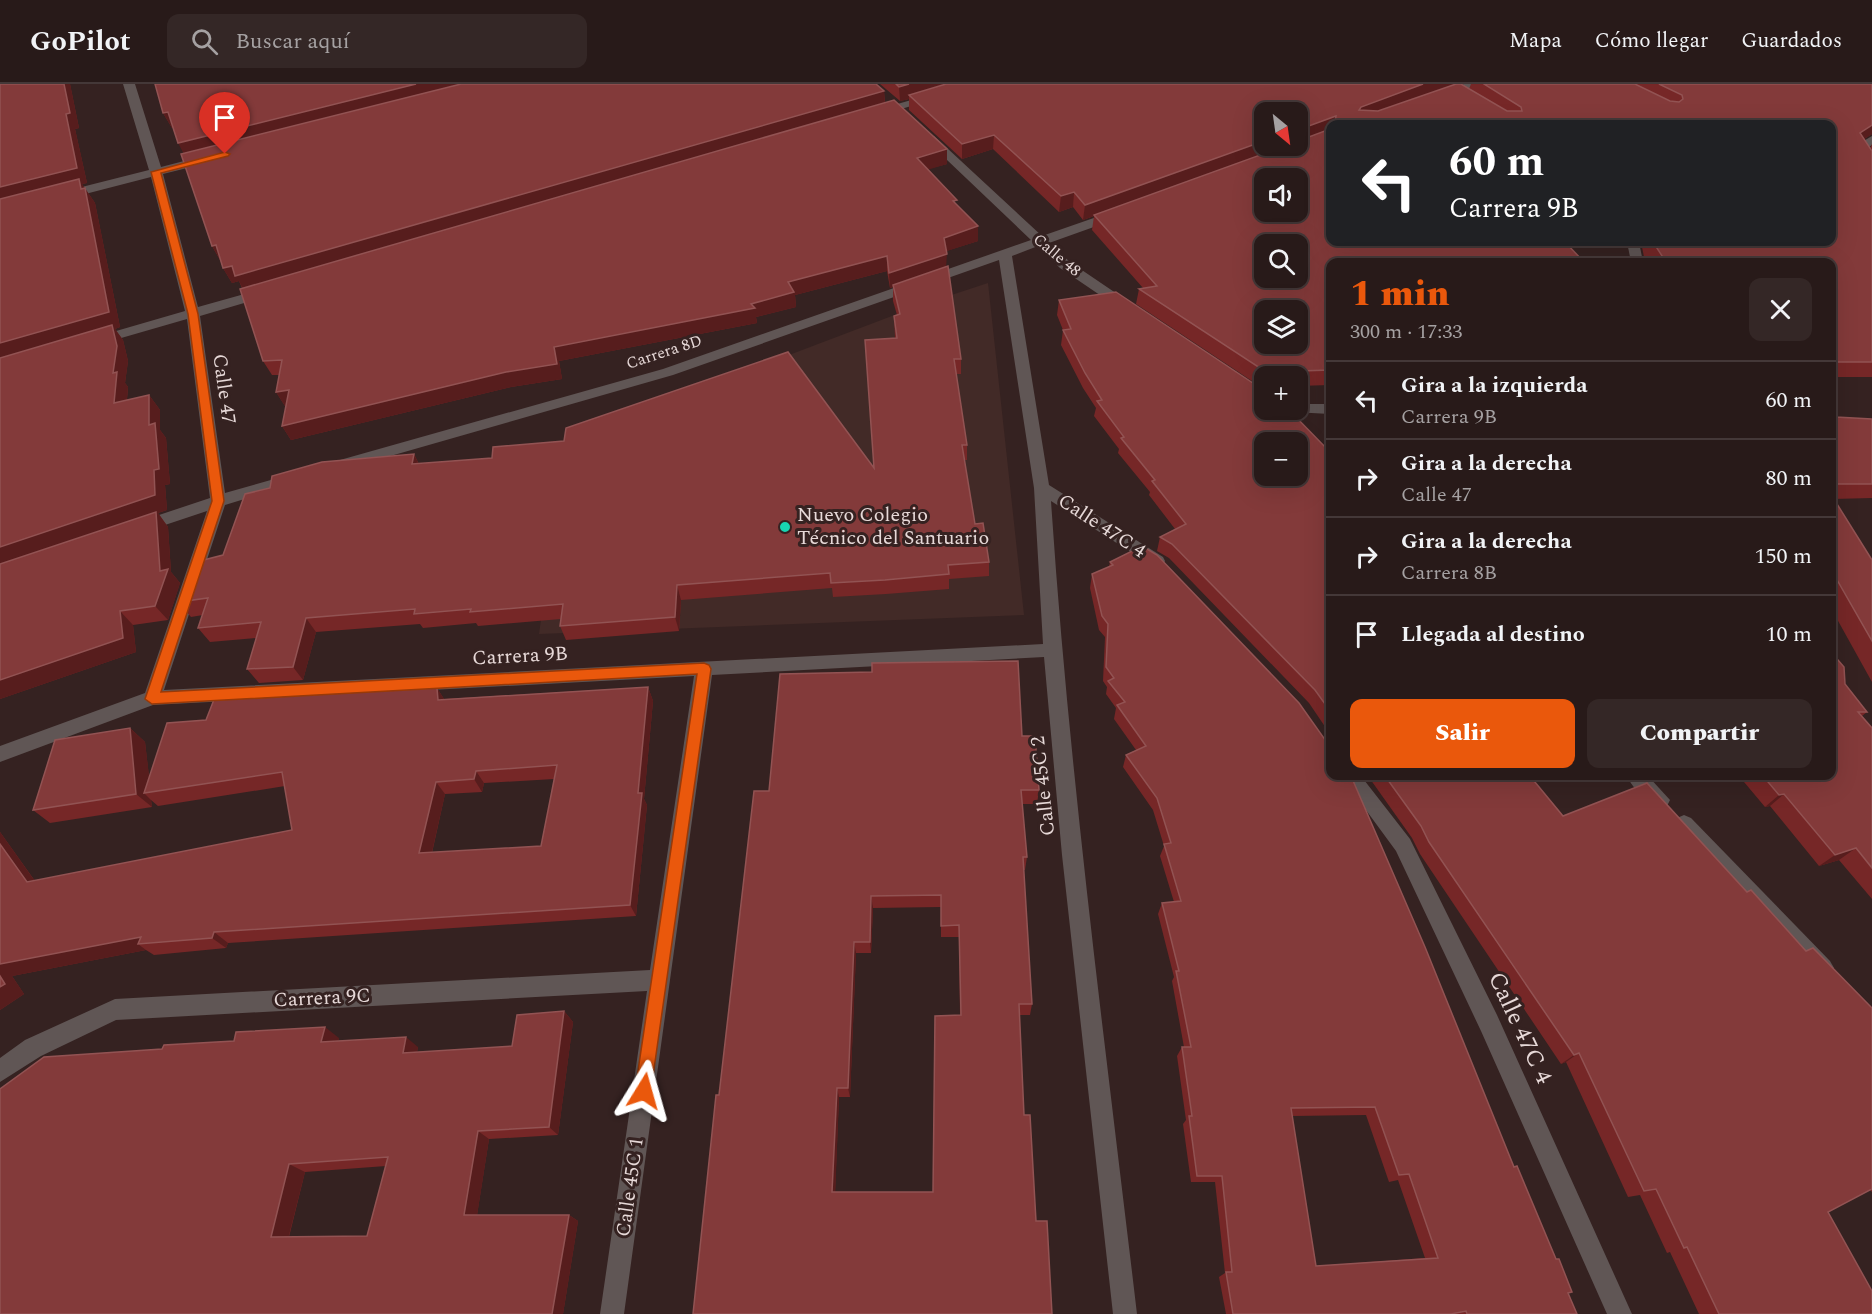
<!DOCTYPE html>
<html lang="es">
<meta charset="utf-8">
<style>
:root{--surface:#281a19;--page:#342726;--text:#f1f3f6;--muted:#a5a1a2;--line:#443838;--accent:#ea580c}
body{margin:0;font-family:Spectral,serif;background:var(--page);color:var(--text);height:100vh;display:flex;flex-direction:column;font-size:22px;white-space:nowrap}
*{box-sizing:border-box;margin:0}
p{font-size:20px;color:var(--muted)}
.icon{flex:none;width:33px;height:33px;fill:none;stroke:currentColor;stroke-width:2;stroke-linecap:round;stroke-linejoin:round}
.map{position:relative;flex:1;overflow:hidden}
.details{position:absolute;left:1326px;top:174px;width:510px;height:522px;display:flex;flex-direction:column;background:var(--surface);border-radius:12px;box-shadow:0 6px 24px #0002,0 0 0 2px var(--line)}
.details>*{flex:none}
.hud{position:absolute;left:1326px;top:36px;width:510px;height:126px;border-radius:12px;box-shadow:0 6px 24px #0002,0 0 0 2px var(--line);background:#202124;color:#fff;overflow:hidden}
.needle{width:39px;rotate:151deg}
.buttons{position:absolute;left:1254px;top:18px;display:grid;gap:12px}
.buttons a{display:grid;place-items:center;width:54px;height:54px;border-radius:12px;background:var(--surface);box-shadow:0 6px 24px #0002,0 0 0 2px var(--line);font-size:30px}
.pin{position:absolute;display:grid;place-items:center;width:51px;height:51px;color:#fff;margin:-62px -26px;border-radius:50% 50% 50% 0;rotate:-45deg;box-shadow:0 0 6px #0007}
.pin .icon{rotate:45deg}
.me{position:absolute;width:66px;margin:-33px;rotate:8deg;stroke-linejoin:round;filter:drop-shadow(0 0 4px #0008)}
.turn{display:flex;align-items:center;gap:21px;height:126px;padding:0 24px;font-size:27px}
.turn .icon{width:78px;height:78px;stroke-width:2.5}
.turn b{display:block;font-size:42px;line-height:51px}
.round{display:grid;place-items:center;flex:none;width:63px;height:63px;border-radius:12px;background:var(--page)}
.overview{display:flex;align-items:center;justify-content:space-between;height:102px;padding:0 24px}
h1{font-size:36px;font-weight:800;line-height:45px;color:var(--accent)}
.action{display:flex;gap:12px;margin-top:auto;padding:12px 24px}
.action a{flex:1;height:69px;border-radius:12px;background:var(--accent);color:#fff;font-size:24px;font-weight:800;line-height:69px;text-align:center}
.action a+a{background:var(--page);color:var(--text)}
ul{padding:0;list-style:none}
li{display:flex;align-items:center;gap:18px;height:78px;padding:0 24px;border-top:2px solid var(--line)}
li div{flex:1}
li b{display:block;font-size:22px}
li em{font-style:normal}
header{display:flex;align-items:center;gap:36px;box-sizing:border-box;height:84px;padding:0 30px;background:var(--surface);border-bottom:2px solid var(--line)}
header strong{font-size:28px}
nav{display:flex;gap:33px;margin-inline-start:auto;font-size:21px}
.search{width:420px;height:54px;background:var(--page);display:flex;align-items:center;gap:15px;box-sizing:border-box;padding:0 21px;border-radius:12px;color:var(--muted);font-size:22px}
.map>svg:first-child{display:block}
.built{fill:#422a27}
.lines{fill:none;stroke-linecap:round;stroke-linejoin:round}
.street{fill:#605655;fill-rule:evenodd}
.wall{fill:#762727;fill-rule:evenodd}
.shaded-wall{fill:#571d1d}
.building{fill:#833a3a;stroke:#925353;stroke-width:1.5;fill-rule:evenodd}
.route{fill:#ea580c;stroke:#983908;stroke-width:1.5}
.poi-dot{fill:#18d5b2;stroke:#352221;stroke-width:2}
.labels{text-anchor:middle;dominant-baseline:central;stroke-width:6;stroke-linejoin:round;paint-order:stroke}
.far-street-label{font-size:16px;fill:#e7d9d8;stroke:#352221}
.street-label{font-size:20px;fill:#e7d9d8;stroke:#352221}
.poi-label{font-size:20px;fill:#e7d9d8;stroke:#352221;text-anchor:start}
.near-street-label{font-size:24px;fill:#e7d9d8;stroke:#352221}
</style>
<header>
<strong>GoPilot</strong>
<div class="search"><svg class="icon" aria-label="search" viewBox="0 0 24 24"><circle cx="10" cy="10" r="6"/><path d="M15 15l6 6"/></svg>Buscar aquí</div>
<nav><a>Mapa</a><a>Cómo llegar</a><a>Guardados</a></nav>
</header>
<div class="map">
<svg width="1872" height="1230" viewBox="0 0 1872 1230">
<rect width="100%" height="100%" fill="#352221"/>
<polygon class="built" points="988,199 1024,531 539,550 567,355 921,221"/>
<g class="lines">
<g class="street">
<path d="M123,0H135L161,83L207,71L213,75L211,78L163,90L198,223L266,204L273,208L271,211L200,232L225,409L292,390L297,391L300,395L297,399L225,421L164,606L1043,560L1034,404L999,176L673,291L345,385L340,384L337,380L340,376L663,285L1031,156L926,56V52H934L1042,152L1111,128H1119L1121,131L1119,134L1049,159L1070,178L1132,220L1134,223L1132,226H1122L1060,184L1038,162L1012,172L1049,401L1163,473L1165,477L1163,481L1157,483L1151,481L1051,417C1069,689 1105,959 1137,1230H1113L1062,771L1044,573L712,591L624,1230H600L647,907L116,936L41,972L0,998V974L25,956L115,915L650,886L694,592L153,621L0,678V662L145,609L207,427L141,449L135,447L133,443L135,439L210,414L187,235L97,261L90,257L92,254L185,227L151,93L62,116L56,112L58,109L149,86Z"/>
<polygon points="967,0 985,0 881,31 873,31 871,29 873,27"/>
<polygon points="1464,0 1481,0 1447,13 1439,13 1437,11"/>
<polygon points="1872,52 1872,61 1865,65 1872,76 1872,89 1868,88 1852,64"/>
<polygon points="1627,158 1639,158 1643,178 1631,178"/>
<polygon points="1298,320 1330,320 1330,330 1293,328 1291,326 1298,326"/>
<polygon points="1341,692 1361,692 1410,755 1497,931 1632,1230 1607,1230 1481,947 1396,767"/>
<path d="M1627,692H1648L1670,716L1667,722C1652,727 1633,705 1627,692Z"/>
<polygon points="1684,731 1691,734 1830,877 1834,884 1830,891 1823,894 1816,891 1677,746 1674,740 1677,734"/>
</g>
</g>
<g class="wall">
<polygon points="0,0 70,0 79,44 75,45 87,99 82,100 95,119 120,243 115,245 123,256 128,277 125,299 128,303 127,316 149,311 160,326 160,346 166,354 170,400 165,401 167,426 158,429 168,443 171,488 180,499 168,536 133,541 136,568 0,615"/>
<polygon points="880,0 1461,0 1469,5 1471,0 1872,0 1872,50 1864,55 1870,64 1872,60 1872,293 1836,293 1836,333 1872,335 1872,414 1833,415 1872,476 1872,598 1832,526 1832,178 1647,178 1644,173 1641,158 1832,158 1832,40 1330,40 1330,301 1298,302 1298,292 1264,292 1264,303 1261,303 1136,220 1139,205 1143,204 1092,146 1094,132 1083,136 1073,123 1059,128 993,65 962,75 909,26 909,15 900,17"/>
<polygon points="884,7 885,19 947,80 928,85 957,121 978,142 978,157 946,167 946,183 961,275 961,290 956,290 967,361 967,376 964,376 975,440 989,478 989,492 949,495 949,505 886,510 833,513 832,504 681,516 679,547 566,556 560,542 561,535 478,542 476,539 423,544 420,540 316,548 303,596 259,599 247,585 256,554 210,558 198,544 203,531 191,533 178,518 223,471 414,370 419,380 874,384 895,254 894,232 897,231 893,217 893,203 890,204 887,187 795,211 796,223 756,233 757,239 559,277 562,295 511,303 291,356 282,342 286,322 285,322 276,308 279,291 272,291 263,277 242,204 239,197 232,199 223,184 220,176 212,162 184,70 173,44 172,44 163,29"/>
<polygon points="1059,216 1262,305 1330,368 1330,650 1309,619 1169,474 1157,467 1160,453 1175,445 1149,411 1150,408 1118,369 1119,365 1094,332 1096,324 1083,304 1061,261 1063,246 1057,231"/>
<path d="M1110,478L1328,660L1514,1083L1577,1230H1226L1219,1193L1225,1189L1215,1098H1191L1183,1040L1186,1036L1177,972L1182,963H1184L1172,897L1174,893L1158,830L1162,819L1174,818L1160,772L1164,762L1153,726L1123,683L1126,671L1136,666L1114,635L1116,624L1106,610L1107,603L1103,597L1105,553L1099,546L1090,504L1092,490L1109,483ZM1366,1031L1389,1098L1398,1096L1425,1174L1316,1182L1292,1032Z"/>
<polygon points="1845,600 1867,628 1862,632 1872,644 1872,815 1839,776 1819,782 1770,722 1765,723 1739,692 1832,692"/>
<path d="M286,602L293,610L437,604L444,615L648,603L653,617L644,715L647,721L636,832L228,859L226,864L154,871L146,866L12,892L24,910L0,926V748L35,797L292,746L285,702L158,722L151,716L152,723L50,739L33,726L130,644L145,658L149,693L206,636L239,611ZM554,695L541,762L432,769L445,710L482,708L484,699Z"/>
<path d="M1022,652L1039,706L1037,720H1022L1027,773L1025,786H1023L1032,920L1030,931H1019L1024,1031L1036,1137L693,1230L719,1011L769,707ZM941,823V853H959L960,931L933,1108H835L839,1013H850L856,869H871L873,824Z"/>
<polygon points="1368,692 1530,692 1563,732 1747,808 1806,867 1872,924 1872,1108 1870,1106 1828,1128 1872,1230 1699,1230 1670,1168 1667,1169 1640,1111 1628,1113 1566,978 1561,980 1420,770 1412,754"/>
<path d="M564,927L573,938L558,1051L489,1055L477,1131H569L578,1137L563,1230H0L339,954L338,957L418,963L417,968L512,962ZM386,1082L367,1152L289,1153L305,1088Z"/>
</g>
<g class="shaded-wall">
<polygon points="64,0 70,0 79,44 75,45 87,99 82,100 95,119 120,243 115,245 123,256 128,277 125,299 128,303 125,334 0,278 0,103"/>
<polygon points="416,0 480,0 186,74 178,59"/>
<polygon points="909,0 959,0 909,11 909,15 900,17 899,3"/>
<polygon points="1423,0 1458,0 1355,40 1361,23"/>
<polygon points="884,7 885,22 244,207 239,197 232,199 223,184"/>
<polygon points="168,28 176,43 172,44 163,29"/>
<polygon points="1336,32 1333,40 1330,40 1330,47 1298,59 1298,46"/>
<polygon points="1872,41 1872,50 1850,64 1860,49"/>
<polygon points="994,51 993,65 962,75 962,60"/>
<polygon points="1264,57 1264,62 1291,62 1094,131 1094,132 1083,136 1085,121"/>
<polygon points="947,65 947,80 917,89 917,74"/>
<polygon points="1074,108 1073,123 1059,128 1061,112"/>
<polygon points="978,142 978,157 944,168 944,154"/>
<polygon points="216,161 221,177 212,162"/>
<polygon points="947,170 946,184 890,204 889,189"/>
<polygon points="887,172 887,187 795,211 796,223 756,233 757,239 559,277 562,295 511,303 291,356 282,342 554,263 751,220 788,198"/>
<polygon points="289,306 297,321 285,322 276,308"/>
<polygon points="149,311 160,326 160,346 166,354 170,400 165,401 167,426 158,429 168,443 171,488 180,499 168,536 155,522 0,483 0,463 149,341"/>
<polygon points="414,370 421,385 412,380"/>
<polygon points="677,501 681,516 679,547 675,533"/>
<polygon points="120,527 133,541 136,568 0,615 0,596"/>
<polygon points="306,534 316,548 303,596 293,583"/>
<polygon points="286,602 298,615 284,611"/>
<polygon points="648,603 653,617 644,715 647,721 636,832 630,821 638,709"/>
<polygon points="437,604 446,618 438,616"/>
<polygon points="130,644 145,658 151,708 144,709 151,716 152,723 136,710"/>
<polygon points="476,687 484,699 482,708 474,695"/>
<polygon points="436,698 445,710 429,781 419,769"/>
<polygon points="1784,710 1770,722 1765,723 1779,711"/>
<polygon points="0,748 44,810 27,798 0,760"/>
<polygon points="1856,764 1839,776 1819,782 1835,771"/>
<polygon points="871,812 873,824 871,869 870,858"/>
<polygon points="214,848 228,859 226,864 212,854"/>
<polygon points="141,853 138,860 146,866 12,892 24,910 0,926 0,880"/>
<polygon points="854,858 856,869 850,1013 848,1004"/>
<polygon points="564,927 573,938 558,1051 549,1043"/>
<polygon points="325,943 339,954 335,968 321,958"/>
<polygon points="406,953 418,963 415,979 403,969"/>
<polygon points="1579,969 1566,978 1561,980 1574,971"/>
<polygon points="837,1004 839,1013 835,1115 832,1108"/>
<polygon points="478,1047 489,1055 476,1138 464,1131"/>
<polygon points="289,1080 305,1088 287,1159 271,1153"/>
<polygon points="569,1131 578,1137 563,1230 552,1230"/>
</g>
<g class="building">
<polygon points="0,0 64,0 70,29 66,30 77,84 0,103"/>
<polygon points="155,0 416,0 178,59 168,28 163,29"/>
<polygon points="461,0 876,0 884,7 235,192 232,182 223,184 216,161 212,162 181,70"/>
<polygon points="896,0 909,0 899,3"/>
<polygon points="946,0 1423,0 1361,23 1359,26 1378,27 1456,0 1461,0 1507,27 1522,27 1521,23 1484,0 1635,0 1670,17 1679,18 1683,15 1682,11 1659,0 1872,0 1872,41 1860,49 1872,67 1872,278 1837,278 1836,333 1872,335 1872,400 1832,400 1832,178 1666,178 1653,158 1832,158 1832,40 1335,40 1336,32 1298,46 1298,28 1264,28 1264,57 1085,121 1074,108 1061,112 994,51 962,60 909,11"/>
<polygon points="894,16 947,65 917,74 957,116 953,117 978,142 944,154 947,170 889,189 887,172 788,198 794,208 751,220 755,224 554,263 557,280 506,288 282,342 289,306 276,308 282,276 263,277 240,205"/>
<path d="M1330,45V158H1565L1584,178H1330V286L1266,288L1139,205L1157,202L1094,131L1285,62H1298V57ZM1264,94H1298V128H1264ZM1264,160H1298V194H1264ZM1264,226H1298V260H1264Z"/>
<polygon points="79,95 81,105 85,104 109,228 0,259 0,115"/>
<polygon points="948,182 961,275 954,275 967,361 962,361 975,440 983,439 989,478 948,481 949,490 885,496 831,499 830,489 677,501 675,533 560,542 563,520 470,528 471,525 414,530 415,525 306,534 293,583 247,585 261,538 198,544 208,514 178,518 192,479 223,471 245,410 270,404 272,392 322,378 414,370 412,380 492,374 493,363 564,357 566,344 788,268 874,384 865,256 897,254 894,232 900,230 893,201"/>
<path d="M1116,208L1262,305H1264V326H1289L1330,368V627L1315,606L1172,460L1160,453L1186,440L1152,397L1155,396L1121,354L1124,353L1097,317L1102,316L1085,289L1063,246L1071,245L1059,216ZM1264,358H1298V392H1264Z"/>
<polygon points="112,241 117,262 113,289 117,288 114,319 149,311 149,341 155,339 159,385 154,386 155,411 0,463 0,274"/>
<polygon points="1832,412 1872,476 1872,557 1832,487"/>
<polygon points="156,428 160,487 168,485 155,522 120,527 123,554 0,596 0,480"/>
<path d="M1142,462L1157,471L1299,619L1328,660L1330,661V692H1351L1425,863L1514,1083L1517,1082L1556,1175H1559L1572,1208L1568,1209L1577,1230H1467L1466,1227L1451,1230H1233L1226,1188H1232L1222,1092H1197L1189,1032H1192L1182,963H1191L1176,887H1179L1162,819L1181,817L1164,760L1171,759L1157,714L1126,671L1146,662L1117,621L1125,618L1108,597L1114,594L1106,583L1108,540L1102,532L1092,490L1113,481L1110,478ZM1375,1023L1399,1091L1409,1090L1438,1174L1316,1182L1291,1024Z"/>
<polygon points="1832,569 1844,583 1845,600 1867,628 1858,628 1872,644 1872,784 1856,764 1835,771 1784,710 1779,711 1763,692 1832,692"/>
<path d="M1018,577L1022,652H1035L1039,706H1021L1027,773H1023L1032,920H1019L1024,1031H1030L1036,1137H1047L1052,1230H693L716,1011H719L754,707H769L780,590L872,588V579ZM941,811V842L959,841L961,931L935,932L933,1108H832L837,1004H848L854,858H870L871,812Z"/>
<path d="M286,602L284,611L437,604L438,616L648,603L638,709H642L630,821L214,848L212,854L138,860L141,853L0,880V760L27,798L292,746L282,688L144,709L167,639L206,636L215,613L239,611L241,604ZM557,681L541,762L419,769L436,698L474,695L476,687Z"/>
<polygon points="130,644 136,710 33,726 55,656"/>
<polygon points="1385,692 1530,692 1563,732 1647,699 1747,808 1751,806 1806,867 1813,864 1872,924 1872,1105 1828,1128 1872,1207 1872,1230 1719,1230 1687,1163 1684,1164 1656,1105 1644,1107 1579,969 1574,971 1429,758 1421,742"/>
<polygon points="0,892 5,900 0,903"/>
<path d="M564,927L549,1043L478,1047L464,1131H569L552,1230H0V1005L44,973L162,965L164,961L234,957L236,948L325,943L321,958L406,953L403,969L512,962L517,931ZM388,1073L367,1152L271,1153L289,1080Z"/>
</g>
<polygon class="route" points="225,68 230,70 228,72 161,89 198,230 224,417 161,608 704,579 709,581 711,585 650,1013 644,1016 638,1013 635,1007 697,590 152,620 145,615 212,417 188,230 151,88"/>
<circle class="poi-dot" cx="785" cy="443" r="6"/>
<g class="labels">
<g class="far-street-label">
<text transform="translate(1057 171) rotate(40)">Calle 48</text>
<text transform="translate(664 268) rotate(-18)">Carrera 8D</text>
</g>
<g class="street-label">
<text transform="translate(224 305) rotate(82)">Calle 47</text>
<text transform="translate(1102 442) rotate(33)">Calle 47C 4</text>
<text transform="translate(520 572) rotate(-3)">Carrera 9B</text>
<text transform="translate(1043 702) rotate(-96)">Calle 45C 2</text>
<text transform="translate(322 914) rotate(-3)">Carrera 9C</text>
<text transform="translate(630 1103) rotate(-82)">Calle 45C 1</text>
</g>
<g class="poi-label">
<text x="797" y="431">Nuevo Colegio<tspan x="797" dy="23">Técnico del Santuario</tspan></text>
</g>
<g class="near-street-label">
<text transform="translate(1520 944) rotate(65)">Calle 47C 4</text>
</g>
</g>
</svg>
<div class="buttons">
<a><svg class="needle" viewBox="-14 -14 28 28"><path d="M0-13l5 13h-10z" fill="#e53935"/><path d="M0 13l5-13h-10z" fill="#a5a1a2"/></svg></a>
<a><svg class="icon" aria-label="sound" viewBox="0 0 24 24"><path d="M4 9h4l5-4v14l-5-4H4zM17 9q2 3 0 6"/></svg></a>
<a><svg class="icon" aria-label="search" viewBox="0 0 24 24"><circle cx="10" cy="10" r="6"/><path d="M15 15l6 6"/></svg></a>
<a><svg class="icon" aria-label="layers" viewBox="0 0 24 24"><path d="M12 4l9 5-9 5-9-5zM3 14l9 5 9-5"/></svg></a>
<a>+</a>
<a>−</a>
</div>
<div class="pin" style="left:225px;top:70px;background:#d93025"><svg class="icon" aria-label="arrive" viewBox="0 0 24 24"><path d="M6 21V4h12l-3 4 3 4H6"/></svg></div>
<svg class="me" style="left:644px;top:1007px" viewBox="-20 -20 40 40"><path d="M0-17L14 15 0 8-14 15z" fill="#ea580c" stroke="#fff" stroke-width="4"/></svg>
<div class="hud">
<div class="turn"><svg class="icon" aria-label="left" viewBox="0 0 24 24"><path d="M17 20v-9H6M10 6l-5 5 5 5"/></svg><div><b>60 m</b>Carrera 9B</div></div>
</div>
<section class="details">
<div class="overview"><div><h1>1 min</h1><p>300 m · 17:33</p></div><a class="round"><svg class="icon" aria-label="close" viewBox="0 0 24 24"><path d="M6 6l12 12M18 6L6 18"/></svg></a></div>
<ul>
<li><svg class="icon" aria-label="left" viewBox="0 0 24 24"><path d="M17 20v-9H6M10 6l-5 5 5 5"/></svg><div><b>Gira a la izquierda</b><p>Carrera 9B</p></div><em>60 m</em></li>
<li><svg class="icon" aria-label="right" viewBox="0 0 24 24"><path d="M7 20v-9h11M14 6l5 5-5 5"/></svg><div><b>Gira a la derecha</b><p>Calle 47</p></div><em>80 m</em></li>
<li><svg class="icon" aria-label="right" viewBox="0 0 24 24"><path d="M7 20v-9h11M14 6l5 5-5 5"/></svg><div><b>Gira a la derecha</b><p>Carrera 8B</p></div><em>150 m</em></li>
<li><svg class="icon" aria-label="arrive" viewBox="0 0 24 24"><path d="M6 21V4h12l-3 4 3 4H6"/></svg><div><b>Llegada al destino</b></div><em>10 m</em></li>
</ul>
<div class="action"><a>Salir</a><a>Compartir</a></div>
</section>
</div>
